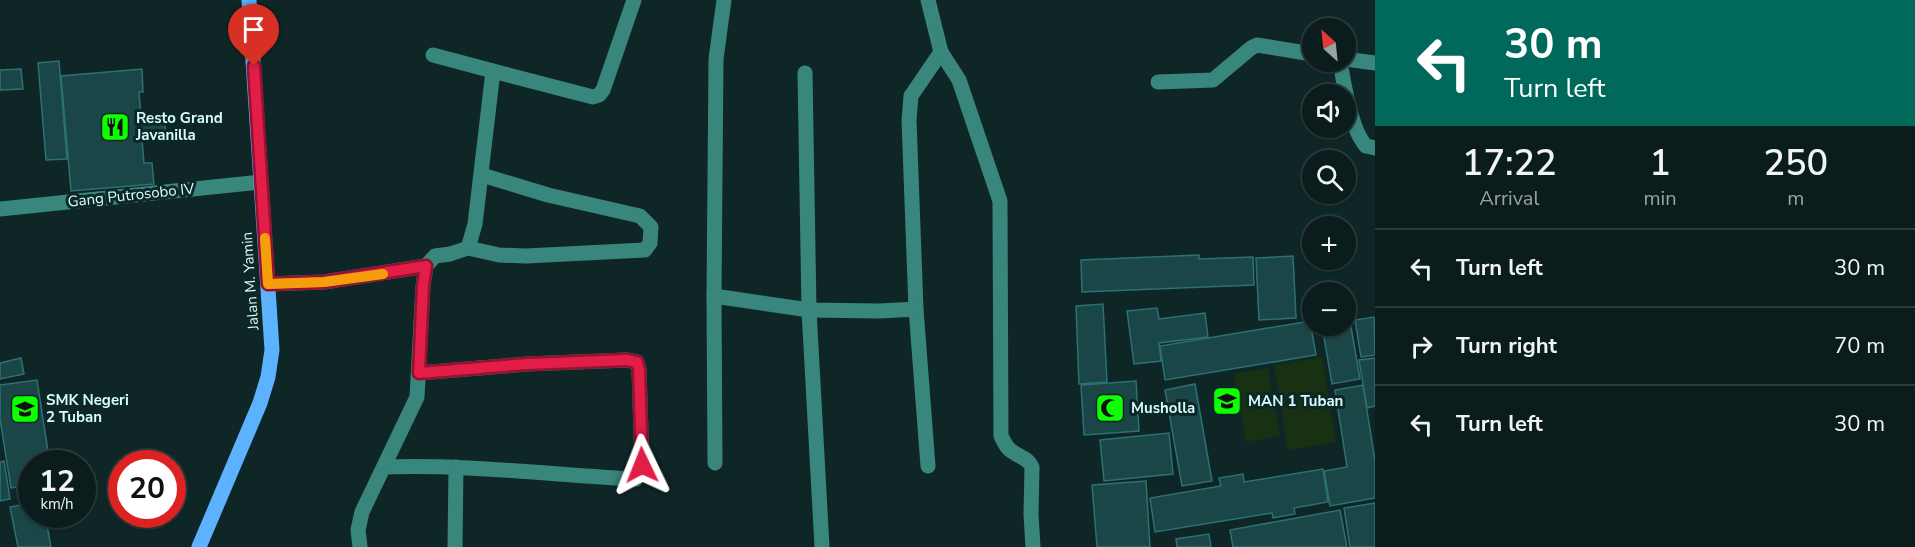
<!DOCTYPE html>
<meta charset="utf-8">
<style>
:root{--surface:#0b1c1d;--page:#142526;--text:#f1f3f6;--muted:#9aa1a4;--line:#2b3a3b}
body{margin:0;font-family:"Nunito Sans",sans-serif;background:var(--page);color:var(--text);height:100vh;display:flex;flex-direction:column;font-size:22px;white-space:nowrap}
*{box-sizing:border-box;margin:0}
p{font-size:20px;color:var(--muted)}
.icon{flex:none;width:33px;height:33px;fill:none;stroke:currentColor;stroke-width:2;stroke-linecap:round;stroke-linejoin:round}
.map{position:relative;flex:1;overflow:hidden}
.sheet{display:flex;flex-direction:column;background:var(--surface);width:540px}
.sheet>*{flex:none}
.top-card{background:#00695c;color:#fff;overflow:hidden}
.needle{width:39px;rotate:333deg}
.fabs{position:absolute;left:1302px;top:18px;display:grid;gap:12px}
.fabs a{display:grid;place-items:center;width:54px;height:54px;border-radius:50%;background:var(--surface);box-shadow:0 2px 4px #0004,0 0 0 2px var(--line);font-size:30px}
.speed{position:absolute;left:18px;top:450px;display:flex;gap:12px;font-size:30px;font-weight:700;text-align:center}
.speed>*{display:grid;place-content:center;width:78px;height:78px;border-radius:50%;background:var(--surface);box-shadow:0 2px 4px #0004,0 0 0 2px var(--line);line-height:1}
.speed small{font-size:15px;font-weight:400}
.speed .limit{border:9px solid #d22;background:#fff;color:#111}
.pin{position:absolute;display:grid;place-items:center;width:51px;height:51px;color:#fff;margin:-62px -26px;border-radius:50% 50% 50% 0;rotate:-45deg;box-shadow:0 0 6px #0007}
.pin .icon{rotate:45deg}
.me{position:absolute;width:66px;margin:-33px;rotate:358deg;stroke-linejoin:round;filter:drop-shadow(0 0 4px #0008)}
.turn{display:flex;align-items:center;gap:21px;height:126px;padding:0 30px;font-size:27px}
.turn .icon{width:78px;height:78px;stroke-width:2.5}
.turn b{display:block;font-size:42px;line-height:51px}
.eta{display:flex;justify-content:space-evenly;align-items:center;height:102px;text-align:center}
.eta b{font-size:36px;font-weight:600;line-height:42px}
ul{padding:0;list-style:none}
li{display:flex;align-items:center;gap:18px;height:78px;padding:0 30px;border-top:2px solid var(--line)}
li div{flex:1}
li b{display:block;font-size:22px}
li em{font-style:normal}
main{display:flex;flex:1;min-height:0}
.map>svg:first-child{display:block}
.green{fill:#183112}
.building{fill:#1b4648;stroke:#2c7174;stroke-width:1.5}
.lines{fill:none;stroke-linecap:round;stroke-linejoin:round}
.minor{stroke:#39867d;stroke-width:15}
.major{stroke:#5cb2ff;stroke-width:15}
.route-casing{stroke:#92132f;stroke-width:15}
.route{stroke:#e11d48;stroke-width:10}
.slow{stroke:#f59e0b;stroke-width:10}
.labels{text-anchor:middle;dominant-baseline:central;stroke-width:6;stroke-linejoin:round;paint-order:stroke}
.poi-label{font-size:15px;font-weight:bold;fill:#d5fffd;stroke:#0f2627;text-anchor:start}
.street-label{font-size:15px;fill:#d5fffd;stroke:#0f2627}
</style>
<main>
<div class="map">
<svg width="1375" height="547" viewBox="0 0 1375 547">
<rect width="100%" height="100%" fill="#0f2627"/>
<g class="green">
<polygon points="1322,357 1336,442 1288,450 1274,365"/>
<polygon points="1268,368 1280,436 1246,442 1234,374"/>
</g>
<g class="building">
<polygon points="59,61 67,159 46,160 38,63"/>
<polygon points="21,69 23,89 0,90 0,70"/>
<polygon points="142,69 143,92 139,92 141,116 164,114 166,138 142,140 144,163 152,163 154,184 71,191 61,76"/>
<polygon points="1199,255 1199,259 1253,257 1254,285 1082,292 1081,260"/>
<polygon points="1293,256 1296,318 1259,320 1256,258"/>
<polygon points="1103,304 1107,382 1079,384 1076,306"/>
<polygon points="1157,308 1159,319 1205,313 1208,337 1159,343 1161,361 1134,364 1127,311"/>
<polygon points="1374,317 1375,355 1361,357 1355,320"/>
<polygon points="1310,321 1316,355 1165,380 1160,346"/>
<polygon points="1346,321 1350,321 1360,379 1332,384 1322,326 1346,326"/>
<polygon points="21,358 24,374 0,379 0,363"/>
<polygon points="1375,358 1375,406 1367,408 1359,360"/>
<polygon points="37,380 50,464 32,464 32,485 11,488 0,419 0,385"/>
<polygon points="1136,381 1139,431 1084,435 1081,385"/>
<polygon points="1195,384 1212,481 1182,486 1165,390"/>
<polygon points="1363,385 1375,461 1375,498 1330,506 1324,471 1347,467 1335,390"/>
<polygon points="1169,433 1173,474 1104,481 1100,440"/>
<polygon points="4,461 10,499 0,501 0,462"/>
<polygon points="1323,469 1328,502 1294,508 1295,514 1273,518 1272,513 1155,532 1150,498 1221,486 1219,478 1243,474 1244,482"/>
<polygon points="1146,481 1150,547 1097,547 1092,485"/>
<polygon points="32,503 32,514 45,514 51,547 18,547 10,507"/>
<polygon points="1375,503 1375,547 1350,547 1344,508"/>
<polygon points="1340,510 1347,547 1233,547 1230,530"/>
<polygon points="1209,534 1211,547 1177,547 1176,539"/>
</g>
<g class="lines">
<g class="minor">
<polyline points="928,0 941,52 911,96 909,120 916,309 928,466"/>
<path d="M941,52L959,80L1000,201L1001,436C1004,442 1007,449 1013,452C1021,458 1028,458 1032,467L1031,515L1033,547"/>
<polyline points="433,55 493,71"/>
<polyline points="1346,59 1375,63"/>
<path d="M1340,62C1344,84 1351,130 1366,146L1375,148"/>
<polyline points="805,73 809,310 822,547"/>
<polyline points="1158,82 1213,80 1251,48 1257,45 1312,54"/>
<polyline points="0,209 261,182"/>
<polyline points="468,248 499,255 526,256 645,250 650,243 651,227 640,216 548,195 482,175"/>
<polyline points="268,284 324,282 426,266"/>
<polyline points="714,296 809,310 880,311 916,309"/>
<polyline points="715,463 714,296 716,59 724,0"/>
<path d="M384,467C468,464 552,475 636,479L640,473L642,465L639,369L637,362L626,360L527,364L419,373"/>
<polyline points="360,547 358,530 362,512 417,397 423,286 426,266 435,256 450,254 468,248 475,224 493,71 593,97 599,95 603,90 634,0"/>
<polyline points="455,547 456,467"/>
</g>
<polyline class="major" points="199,547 260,403 268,377 272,350 249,0"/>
</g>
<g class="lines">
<g class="route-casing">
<polyline id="route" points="254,66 268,284 324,282 426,266 423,286 419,373 527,364 626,360 637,362 639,369 642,465"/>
</g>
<use href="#route" class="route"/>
<polyline class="slow" points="265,238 268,284 324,282 383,274"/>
</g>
<defs>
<g id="restaurant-square" transform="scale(1.5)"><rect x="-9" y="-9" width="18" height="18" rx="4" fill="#0eff01" stroke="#0f2627"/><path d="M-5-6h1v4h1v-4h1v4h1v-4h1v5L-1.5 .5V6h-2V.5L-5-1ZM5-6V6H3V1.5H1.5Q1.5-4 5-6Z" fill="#111"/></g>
<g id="school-square" transform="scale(1.5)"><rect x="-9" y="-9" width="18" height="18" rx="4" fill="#0eff01" stroke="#0f2627"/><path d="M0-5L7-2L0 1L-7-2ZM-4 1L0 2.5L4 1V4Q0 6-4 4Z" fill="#111"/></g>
<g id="mosque-square" transform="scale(1.5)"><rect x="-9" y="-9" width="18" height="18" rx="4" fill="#0eff01" stroke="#0f2627"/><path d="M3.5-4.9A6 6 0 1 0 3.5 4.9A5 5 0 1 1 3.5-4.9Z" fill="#111"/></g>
</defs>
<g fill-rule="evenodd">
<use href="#restaurant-square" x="115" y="127"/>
<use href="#school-square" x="1227" y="401"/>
<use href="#mosque-square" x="1110" y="408"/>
<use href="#school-square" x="25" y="409"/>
</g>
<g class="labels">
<g class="poi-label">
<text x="136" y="118">Resto Grand<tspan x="136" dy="17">Javanilla</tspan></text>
<text x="46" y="400">SMK Negeri<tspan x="46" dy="17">2 Tuban</tspan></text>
<text x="1248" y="401">MAN 1 Tuban</text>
<text x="1131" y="408">Musholla</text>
</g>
<g class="street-label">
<text transform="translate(131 195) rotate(-6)">Gang Putrosobo IV</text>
<text transform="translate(250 281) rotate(-94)">Jalan M. Yamin</text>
</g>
</g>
</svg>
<div class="fabs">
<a><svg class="needle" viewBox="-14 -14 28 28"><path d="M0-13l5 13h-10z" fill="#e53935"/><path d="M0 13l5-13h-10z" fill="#9aa1a4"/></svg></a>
<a><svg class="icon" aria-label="sound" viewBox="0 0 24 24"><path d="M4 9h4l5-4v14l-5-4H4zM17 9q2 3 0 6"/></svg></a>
<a><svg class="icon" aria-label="search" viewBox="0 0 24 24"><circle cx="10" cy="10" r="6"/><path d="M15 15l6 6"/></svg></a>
<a>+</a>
<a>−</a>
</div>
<div class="speed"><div>12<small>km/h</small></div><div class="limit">20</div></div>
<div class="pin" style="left:254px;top:66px;background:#d93025"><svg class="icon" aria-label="arrive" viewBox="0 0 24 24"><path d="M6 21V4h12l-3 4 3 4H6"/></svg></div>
<svg class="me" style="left:642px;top:465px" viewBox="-20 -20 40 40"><path d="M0-17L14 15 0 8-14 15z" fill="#e11d48" stroke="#fff" stroke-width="4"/></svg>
</div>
<section class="sheet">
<div class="top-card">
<div class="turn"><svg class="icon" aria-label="left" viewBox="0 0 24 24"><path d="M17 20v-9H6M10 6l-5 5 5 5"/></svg><div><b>30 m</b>Turn left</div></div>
</div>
<div class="eta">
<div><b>17:22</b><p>Arrival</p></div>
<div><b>1</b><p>min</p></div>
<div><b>250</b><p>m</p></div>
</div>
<ul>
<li><svg class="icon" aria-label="left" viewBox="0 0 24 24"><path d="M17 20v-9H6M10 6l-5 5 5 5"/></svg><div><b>Turn left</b></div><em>30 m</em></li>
<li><svg class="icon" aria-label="right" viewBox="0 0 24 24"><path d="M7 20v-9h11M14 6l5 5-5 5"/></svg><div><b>Turn right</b></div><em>70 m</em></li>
<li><svg class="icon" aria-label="left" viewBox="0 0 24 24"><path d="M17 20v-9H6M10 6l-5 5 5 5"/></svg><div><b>Turn left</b></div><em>30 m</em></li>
</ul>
</section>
</main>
